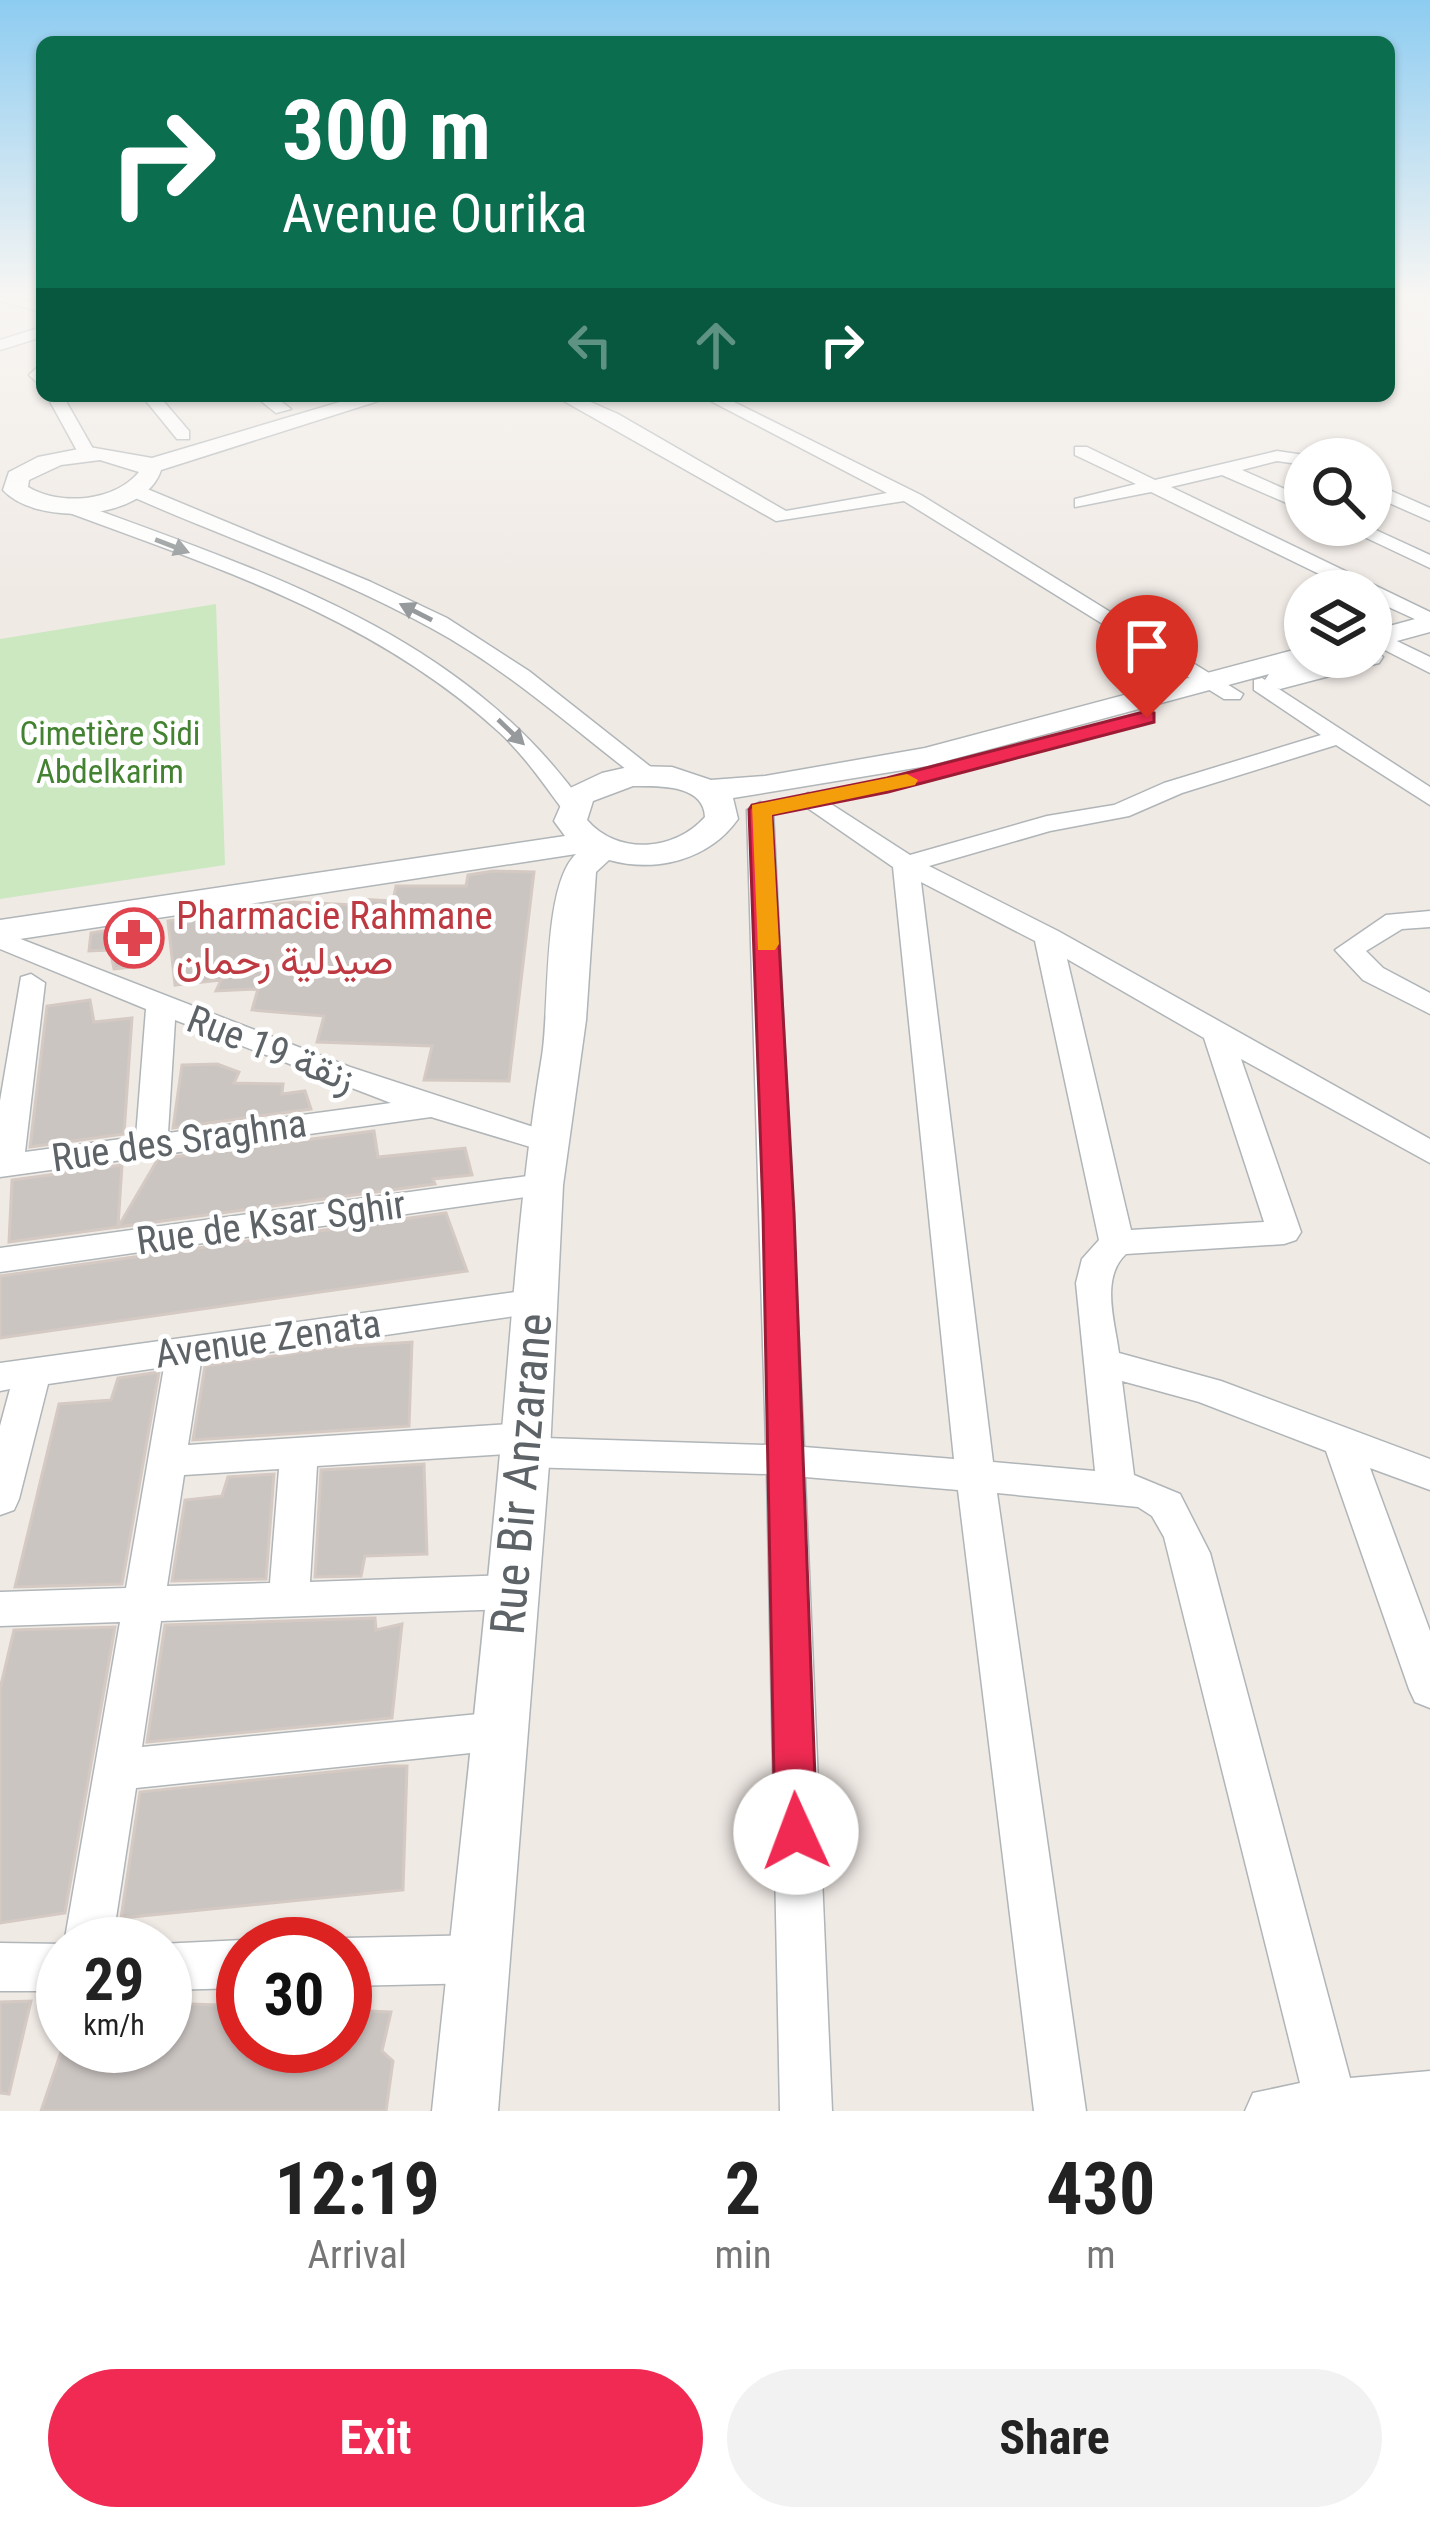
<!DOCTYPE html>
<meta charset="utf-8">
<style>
:root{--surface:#fff;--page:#f2f2f2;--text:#222;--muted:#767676;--accent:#f02a52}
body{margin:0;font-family:"Roboto Condensed",Vazirmatn,sans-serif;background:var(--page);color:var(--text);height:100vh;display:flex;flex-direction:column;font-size:45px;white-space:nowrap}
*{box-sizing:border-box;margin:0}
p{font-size:39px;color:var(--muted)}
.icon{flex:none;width:66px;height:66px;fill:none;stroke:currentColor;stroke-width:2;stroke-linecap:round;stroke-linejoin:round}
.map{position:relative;height:2111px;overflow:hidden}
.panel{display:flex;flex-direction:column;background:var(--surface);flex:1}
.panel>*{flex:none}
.top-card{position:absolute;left:36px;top:36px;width:1359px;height:366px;border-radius:18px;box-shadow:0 3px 9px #0004;background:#0b6e4f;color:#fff;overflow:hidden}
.fabs{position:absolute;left:1284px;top:438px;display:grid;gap:24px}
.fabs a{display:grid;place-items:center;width:108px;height:108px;border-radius:50%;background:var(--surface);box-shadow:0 3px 9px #0004;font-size:60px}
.speed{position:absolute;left:36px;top:1917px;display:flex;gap:24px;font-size:60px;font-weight:700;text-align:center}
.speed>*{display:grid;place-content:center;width:156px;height:156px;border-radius:50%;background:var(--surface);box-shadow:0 3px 9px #0004;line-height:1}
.speed small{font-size:30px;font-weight:400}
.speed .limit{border:18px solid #d22;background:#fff;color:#111}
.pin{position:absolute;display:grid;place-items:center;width:102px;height:102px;color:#fff;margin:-123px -51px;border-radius:50% 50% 50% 0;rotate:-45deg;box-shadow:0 0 12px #0007}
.pin .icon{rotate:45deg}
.me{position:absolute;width:132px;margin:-66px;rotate:358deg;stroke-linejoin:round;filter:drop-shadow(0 0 9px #0008)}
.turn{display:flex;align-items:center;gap:42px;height:252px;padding:0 48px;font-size:54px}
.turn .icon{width:156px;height:156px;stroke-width:2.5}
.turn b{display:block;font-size:84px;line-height:102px}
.lanes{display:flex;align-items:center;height:114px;padding:0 48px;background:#0003;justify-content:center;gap:60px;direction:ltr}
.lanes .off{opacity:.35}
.eta{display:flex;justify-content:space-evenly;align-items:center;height:204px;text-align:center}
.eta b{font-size:72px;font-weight:700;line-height:84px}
.action{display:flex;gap:24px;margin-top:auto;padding:24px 48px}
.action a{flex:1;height:138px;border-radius:72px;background:var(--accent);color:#fff;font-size:48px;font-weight:700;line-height:138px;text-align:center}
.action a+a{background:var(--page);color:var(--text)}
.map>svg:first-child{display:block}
.green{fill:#cce8c1}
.building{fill:#cbc5c2;stroke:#d5cac3;stroke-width:3}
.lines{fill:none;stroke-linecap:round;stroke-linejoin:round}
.minor-casing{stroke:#b0b5b8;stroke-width:3}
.tertiary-casing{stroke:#b0b5b8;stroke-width:3}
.minor{fill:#fff;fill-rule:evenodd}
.tertiary{fill:#fff;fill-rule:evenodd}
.oneway{fill:#969a9c}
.route{fill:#f02a52;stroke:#9c1b35;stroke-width:3}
.slow{fill:#f59e0b}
.labels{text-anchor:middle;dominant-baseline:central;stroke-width:9;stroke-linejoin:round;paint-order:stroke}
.far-park-label{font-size:33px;fill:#438230;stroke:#fff}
.health-label{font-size:39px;fill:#be3a42;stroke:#fff;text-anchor:start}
.street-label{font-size:39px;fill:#5d6366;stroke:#fff}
.near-street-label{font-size:48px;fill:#5d6366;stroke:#fff}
</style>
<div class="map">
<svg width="1430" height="2111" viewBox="0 0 1430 2111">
<rect width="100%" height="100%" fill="#f0eae5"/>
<polygon class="green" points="216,604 225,865 0,899 0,639"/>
<g class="building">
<polygon points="493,871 534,872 509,1081 424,1080 432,1046 317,1042 324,1016 252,1010 258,989 216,991 221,980 175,985 168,921 211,914 242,927 249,908 294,902 356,905 358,899 393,901 396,886 466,886 468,875"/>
<polygon points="138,925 135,967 114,969 110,950 89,951 91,933"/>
<polygon points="90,1000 94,1022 132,1018 124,1134 30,1147 47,1006"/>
<polygon points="217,1064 239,1072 234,1083 283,1084 282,1094 305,1091 311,1109 173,1128 182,1065"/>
<polygon points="374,1131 378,1157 465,1148 472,1175 433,1179 435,1184 118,1227 158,1159"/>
<polygon points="122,1165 118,1227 9,1242 12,1180"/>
<polygon points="446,1213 467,1271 0,1338 0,1276"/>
<polygon points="412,1342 409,1426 193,1440 205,1366 336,1347"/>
<polygon points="159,1372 122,1584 15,1587 59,1404 111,1400 118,1378"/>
<polygon points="424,1464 427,1554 365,1556 361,1576 315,1577 321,1470"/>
<polygon points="274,1474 266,1579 172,1581 185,1500 222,1496 228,1477"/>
<polygon points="375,1618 376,1630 402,1624 392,1718 147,1742 165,1625"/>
<polygon points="115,1627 65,1913 0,1923 0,1689 14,1630"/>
<polygon points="387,1766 407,1766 403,1890 121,1918 140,1792"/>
<polygon points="31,2001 9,2094 0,2093 0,2002"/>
<polygon points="165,2003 243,2006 243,2046 345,2046 345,2010 391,2012 382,2051 393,2061 386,2111 41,2111 63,2046 165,2046"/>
</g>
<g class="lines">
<g class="minor-casing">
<g id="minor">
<polygon points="0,298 42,302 42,312 0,301"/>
<polygon points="42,327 42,337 0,350 0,340"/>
<polygon points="42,363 42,387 29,375"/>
<polygon points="47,396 63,396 96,454 93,458 81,458"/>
<polygon points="142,396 159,396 189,431 189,439 177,439"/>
<polygon points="255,396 274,396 291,409 276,413"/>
<polygon points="555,396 577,396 618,414 786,511 887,493 701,396 722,396 921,495 1243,694 1240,699 1224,699 904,501 776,521"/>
<polygon points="1075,447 1087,447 1155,480 1277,451 1311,456 1305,459 1305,465 1277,461 1242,470 1305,498 1305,511 1222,475 1171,487 1430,612 1430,626 1371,599 1371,591 1354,591 1151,492 1075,507 1075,499 1136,484 1075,455"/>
<polygon points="1371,482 1430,508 1430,521 1371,495"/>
<path d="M126,486H140L371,582L447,618L529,671L661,775L658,780H640C572,728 507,669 431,628C334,574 227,539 126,494Z"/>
<path d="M56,500H70C261,571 461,632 584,805L572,812L563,810C543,783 524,755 499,732C374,617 212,566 56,508Z"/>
<polygon points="1339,525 1365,525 1430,555 1430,568"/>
<polygon points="1378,632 1430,657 1430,673 1371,643 1371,633"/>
<path d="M1262,678L1430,787V805L1336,745L1182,793L1129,816L1050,831L929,866L1058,931L1430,1139V1163L1241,1059L1301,1232L1296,1240L1284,1244L1126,1254C1100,1278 1115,1322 1119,1353L1221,1381L1430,1459V1490L1370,1468L1430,1631V1708L1415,1702L1409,1689L1326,1451L1199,1402L1122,1381L1134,1475L1180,1494L1210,1553L1350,2078L1430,2071V2111H1245L1253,2093L1300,2083L1164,1537L1152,1516L1138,1507L997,1493L1086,2111H1034L958,1490L805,1477L832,2111H780L767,1474L525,1467L512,1462L507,1454L317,1466L310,1582L511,1575L525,1580L531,1592L525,1604L511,1609L161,1621L142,1747L499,1712L514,1717L521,1731L514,1745L499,1750L136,1788L112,1944H63V1991H0V1943L64,1944L120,1622L0,1626V1592L126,1588L164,1367L48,1384L19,1499L14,1510L0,1515V1426L10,1389L0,1391V1363L537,1289L549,1293L554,1302L549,1311L201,1362L188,1445L525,1423L538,1428L544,1438L766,1445L747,810L760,802L773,810L804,1447L954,1459L893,867L796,800L808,793L817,795L910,855L1047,816L1114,805L1164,783L1321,735L1254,690V680ZM921,882L1035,941L1099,1240L1082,1259L1076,1283L1095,1471L993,1462ZM1067,959L1204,1038L1264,1222L1131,1230ZM279,1469L270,1583L167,1586L184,1475Z"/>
<polygon points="1430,911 1430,927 1402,929 1366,951 1383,968 1430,993 1430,1014 1363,980 1335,950 1386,915"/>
<path d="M0,931L350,1067L558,1135L563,1142L547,1152L431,1117L0,1177V1101L21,977L31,974L45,983L25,1152L136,1137L146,1009L0,949ZM175,1020L391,1103L168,1133Z"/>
<polygon points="542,1174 554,1177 558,1185 554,1193 0,1272 0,1248"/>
<polygon points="482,1935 499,1942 506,1959 499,1976 482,1983 345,1986 345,1944 331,1944 345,1938"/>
<polygon points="243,1940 252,1944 243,1944 243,1988 165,1990 165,1944 160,1944"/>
</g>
</g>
<g class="tertiary-casing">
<g id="tertiary">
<path d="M360,396H394L161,470C145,521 37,527 3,490L9,472L38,457L89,447L152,458ZM100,460L139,472C114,502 60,506 28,487L29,480L61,465Z"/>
<polygon points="1430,615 1430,632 1371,648 1371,631"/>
<path d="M1305,647V657H1319L1309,664L1335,657H1371V649L1383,657L1379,663L1280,689L1270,686L1265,680L1269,674L927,766L733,798L738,819C709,860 656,873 609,860L596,872L586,1020L563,1185L550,1452L498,2111H432C455,1892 480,1672 500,1453C512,1319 520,1188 542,1056C550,1007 542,886 576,854L0,942V920L565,836L554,821L568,789L602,773L633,766L672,767L711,780L765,776L925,748ZM633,786C658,786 704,784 705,817C675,851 618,856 587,820L593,801Z"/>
</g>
</g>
<use href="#minor" class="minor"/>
<use href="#tertiary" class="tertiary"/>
</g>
<defs><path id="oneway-solid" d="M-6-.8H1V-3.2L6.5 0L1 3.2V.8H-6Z" transform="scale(3)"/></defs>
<g class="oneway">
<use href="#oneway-solid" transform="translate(172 546) rotate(21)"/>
<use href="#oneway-solid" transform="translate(416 612) rotate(-153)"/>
<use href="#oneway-solid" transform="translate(511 732) rotate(44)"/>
</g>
<linearGradient id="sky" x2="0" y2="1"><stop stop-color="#8dccf1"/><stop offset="0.5" stop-color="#f8f6f3"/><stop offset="1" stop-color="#f8f6f3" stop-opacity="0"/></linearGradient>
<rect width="1430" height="593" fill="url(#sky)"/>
<polygon class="route" points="1147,711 1154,713 1154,722 888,792 772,815 794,1213 817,1832 811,1846 796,1851 782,1846 775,1832 763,1213 749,810 752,805 887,778"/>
<polygon class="slow" points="907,774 918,780 915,785 772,815 779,944 775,950 758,950 752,805"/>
<defs>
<g id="pharmacy-ring" transform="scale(3)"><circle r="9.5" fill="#fff" stroke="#e0444e" stroke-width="1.5"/><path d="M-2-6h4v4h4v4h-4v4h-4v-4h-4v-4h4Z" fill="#e0444e"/></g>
</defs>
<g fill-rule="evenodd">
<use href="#pharmacy-ring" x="134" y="938"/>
</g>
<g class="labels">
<g class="far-park-label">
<text x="110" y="733">Cimetière Sidi<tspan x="110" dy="38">Abdelkarim</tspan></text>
</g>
<g class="health-label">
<text x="176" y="916">Pharmacie Rahmane<tspan x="176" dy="45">صيدلية رحمان</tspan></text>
</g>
<g class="street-label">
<text transform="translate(271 1049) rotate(21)">Rue 19 زنقة</text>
<text transform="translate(179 1141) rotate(-8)">Rue des Sraghna</text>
<text transform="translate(271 1223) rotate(-8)">Rue de Ksar Sghir</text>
<text transform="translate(268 1339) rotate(-8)">Avenue Zenata</text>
</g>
<g class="near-street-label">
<text transform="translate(521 1474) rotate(-85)">Rue Bir Anzarane</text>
</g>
</g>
</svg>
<div class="fabs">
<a><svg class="icon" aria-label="search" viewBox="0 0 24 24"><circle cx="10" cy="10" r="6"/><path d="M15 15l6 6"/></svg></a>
<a><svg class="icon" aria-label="layers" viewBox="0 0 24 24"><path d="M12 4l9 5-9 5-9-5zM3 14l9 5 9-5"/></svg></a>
</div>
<div class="speed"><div>29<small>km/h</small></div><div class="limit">30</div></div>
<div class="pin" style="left:1147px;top:718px;background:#d93025"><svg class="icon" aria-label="arrive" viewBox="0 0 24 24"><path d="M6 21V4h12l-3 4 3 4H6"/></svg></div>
<svg class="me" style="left:796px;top:1832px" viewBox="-20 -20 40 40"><circle r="19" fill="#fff"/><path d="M0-13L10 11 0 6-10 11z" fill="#f02a52"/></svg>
<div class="top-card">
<div class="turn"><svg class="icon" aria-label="right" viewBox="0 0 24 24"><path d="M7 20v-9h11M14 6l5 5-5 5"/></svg><div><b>300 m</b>Avenue Ourika</div></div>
<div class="lanes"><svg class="icon off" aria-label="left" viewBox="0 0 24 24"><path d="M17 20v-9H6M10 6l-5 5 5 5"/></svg><svg class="icon off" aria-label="ahead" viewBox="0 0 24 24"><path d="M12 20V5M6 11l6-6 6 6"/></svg><svg class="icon" aria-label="right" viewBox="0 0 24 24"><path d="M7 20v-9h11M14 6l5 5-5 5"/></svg></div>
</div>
</div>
<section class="panel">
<div class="eta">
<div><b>12:19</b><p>Arrival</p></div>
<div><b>2</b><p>min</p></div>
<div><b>430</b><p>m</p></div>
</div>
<div class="action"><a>Exit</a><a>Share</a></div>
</section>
